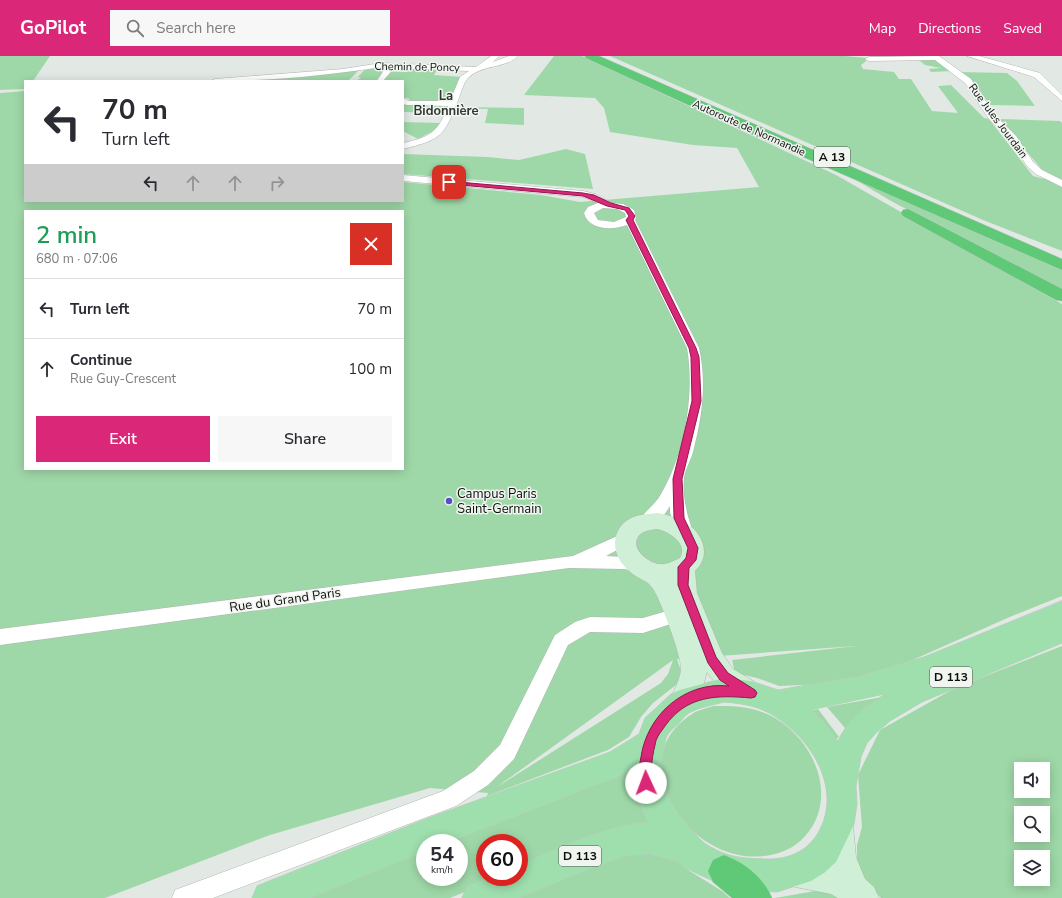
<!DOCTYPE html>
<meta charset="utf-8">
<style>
:root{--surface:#fff;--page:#f7f7f7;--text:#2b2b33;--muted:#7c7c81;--line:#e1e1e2;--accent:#db2777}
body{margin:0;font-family:"Nunito Sans",sans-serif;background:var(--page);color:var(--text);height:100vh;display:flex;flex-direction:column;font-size:15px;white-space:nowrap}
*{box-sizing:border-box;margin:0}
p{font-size:13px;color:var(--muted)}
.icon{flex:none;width:22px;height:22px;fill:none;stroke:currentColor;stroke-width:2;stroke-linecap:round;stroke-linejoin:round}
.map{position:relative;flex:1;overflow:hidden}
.sheet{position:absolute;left:24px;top:154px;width:380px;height:260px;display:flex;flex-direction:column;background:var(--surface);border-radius:0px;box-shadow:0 2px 10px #0003}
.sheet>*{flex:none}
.banner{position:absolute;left:24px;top:24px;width:380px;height:122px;border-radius:0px;box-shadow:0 2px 10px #0003;background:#fff;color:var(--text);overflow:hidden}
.buttons{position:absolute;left:1014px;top:706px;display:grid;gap:8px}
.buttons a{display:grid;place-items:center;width:36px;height:36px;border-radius:0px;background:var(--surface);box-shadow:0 2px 10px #0003;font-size:20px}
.speed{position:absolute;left:416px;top:778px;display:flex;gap:8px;font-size:20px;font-weight:700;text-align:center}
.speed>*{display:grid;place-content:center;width:52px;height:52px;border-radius:50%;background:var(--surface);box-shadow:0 2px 10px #0003;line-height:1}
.speed small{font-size:10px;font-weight:400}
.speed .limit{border:6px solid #d22;background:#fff;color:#111}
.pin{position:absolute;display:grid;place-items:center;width:34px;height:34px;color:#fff;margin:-17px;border-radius:8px;box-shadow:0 2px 6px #0006}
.me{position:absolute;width:44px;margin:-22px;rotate:358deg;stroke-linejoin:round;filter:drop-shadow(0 0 3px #0008)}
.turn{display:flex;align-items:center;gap:14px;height:84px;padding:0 12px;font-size:18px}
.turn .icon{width:52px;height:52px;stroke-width:2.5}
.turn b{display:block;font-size:28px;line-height:34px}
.lanes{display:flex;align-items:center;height:38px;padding:0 12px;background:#0003;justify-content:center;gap:20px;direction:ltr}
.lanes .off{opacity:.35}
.round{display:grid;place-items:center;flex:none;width:42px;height:42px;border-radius:0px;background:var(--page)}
.overview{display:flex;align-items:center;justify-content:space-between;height:68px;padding:0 12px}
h1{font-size:24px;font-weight:600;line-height:30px;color:#1e9e55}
.primary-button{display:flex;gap:8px;margin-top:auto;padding:8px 12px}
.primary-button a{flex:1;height:46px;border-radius:0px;background:var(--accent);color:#fff;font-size:16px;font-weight:600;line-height:46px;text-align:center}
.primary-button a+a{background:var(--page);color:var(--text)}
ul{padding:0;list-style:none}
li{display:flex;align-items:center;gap:12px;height:60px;padding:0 12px;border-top:1px solid var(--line)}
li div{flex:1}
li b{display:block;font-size:15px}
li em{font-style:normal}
header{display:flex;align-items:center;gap:24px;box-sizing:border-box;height:56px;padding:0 20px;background:var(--accent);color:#fff}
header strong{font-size:19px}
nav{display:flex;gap:22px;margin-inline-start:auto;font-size:14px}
.search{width:280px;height:36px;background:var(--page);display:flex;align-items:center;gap:10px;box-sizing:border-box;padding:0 14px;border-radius:0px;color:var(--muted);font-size:15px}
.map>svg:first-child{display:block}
.green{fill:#9fd8a8;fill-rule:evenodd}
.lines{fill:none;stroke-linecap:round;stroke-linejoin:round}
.street-casing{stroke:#b0b6b1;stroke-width:1}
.secondary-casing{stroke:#b0b6b1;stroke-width:1}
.primary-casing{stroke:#c5c5c5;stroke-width:1}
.highway-casing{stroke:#c5c5c5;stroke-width:1}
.street{fill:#fff;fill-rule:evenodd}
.secondary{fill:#cfefd6;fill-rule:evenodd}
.primary{fill:#9fdfae;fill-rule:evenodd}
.highway{fill:#5fc978;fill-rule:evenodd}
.route{fill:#db2777;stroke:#8e194d}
.poi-dot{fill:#564fc6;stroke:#f0f5f0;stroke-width:1.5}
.labels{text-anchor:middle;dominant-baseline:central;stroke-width:3;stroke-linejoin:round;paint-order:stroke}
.far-street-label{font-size:11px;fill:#0d0f0d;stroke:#f0f5f0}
.shield{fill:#f0f5f0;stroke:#515451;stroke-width:1}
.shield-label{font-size:12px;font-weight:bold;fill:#0d0f0d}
.far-quarter-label{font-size:13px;font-weight:bold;fill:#313632;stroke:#f0f5f0}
.poi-label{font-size:13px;fill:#0d0f0d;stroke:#f0f5f0;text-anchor:start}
.street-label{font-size:13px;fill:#0d0f0d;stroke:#f0f5f0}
</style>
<header>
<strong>GoPilot</strong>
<div class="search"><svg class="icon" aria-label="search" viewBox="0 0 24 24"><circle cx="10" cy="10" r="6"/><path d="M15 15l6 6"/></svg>Search here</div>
<nav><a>Map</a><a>Directions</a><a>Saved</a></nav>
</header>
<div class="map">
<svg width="1062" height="842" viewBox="0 0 1062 842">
<rect width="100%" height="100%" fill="#e2e8e3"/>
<g class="green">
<polygon points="0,0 50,0 33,25 25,25 25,33 0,34"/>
<path d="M554,0H582L836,119L1062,248V540L1012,560L899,610L845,627L779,630L757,622L735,617L732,604L856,590L677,603L682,618L676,629L653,647L641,661L629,681L608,694L487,740L488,737L430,732L270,779L105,842H0V37L25,35V145H403V126L541,139L580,146L759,131L737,92L693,89L610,76L604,52L595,42L524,39ZM25,155H403V413H25ZM673,604L668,618L661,627L497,731Z"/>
<polygon points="610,0 845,0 867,2 865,6 861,9 863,13 894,16 899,23 911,23 932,55 958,57 938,30 951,29 984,62 989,63 1033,120 1045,123 1044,116 999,63 1060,65 1062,67 1062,195 983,164"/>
<polygon points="934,3 952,15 931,16 929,13 941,12 925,9 919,4"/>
<polygon points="390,10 377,23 379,25 355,25 361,22 358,21 367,11"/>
<polygon points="393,10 438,12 434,19 462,21 450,47 412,46 408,42 403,42 403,25 379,25 389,15 406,16 408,14 391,13"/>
<polygon points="360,13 348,25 225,25 301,19"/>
<polygon points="959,16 1007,17 1017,25 1035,50 990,49 977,31"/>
<polygon points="403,47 449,49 446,57 403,56"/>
<polygon points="456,51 524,52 524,69 485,67 488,53 455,52"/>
<polygon points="403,66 441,67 433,75 418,83 403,75"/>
<polygon points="566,93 585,98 593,133 403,118 403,98 488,101 519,104"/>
<polygon points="851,121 1062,214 1062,235 891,145"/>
<path d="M1062,590V842H881L869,829L857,808V789L862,771L858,719L880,674L955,632ZM1021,713H1043V735H1021ZM1021,757H1043V779H1021ZM1021,801H1043V823H1021Z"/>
<polygon points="882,641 845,672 827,651"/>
<path d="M714,650C731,650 746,650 762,656C805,671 838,729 812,771C803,785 791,794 775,798C696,819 615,707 692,658C698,654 707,652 714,650Z"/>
<polygon points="818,653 839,681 836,683 810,655"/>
<polygon points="631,713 636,738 650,770 519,814 519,787 485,787 485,821 501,821 450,842 286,842 425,789 425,821 459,821 459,787 431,787"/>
<polygon points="620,796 669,797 688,814 722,835 730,842 508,842"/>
<polygon points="821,834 839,842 775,842"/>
</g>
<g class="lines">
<g class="street-casing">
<g id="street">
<path d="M491,0H499L493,6L509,0H518C505,13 482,8 468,22C464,26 461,36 459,42C444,79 444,83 403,93V87C430,81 438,77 448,50L407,49L403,48V42L409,45H450L460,21L469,15L394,12L383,25H377L386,11H381C325,20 268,25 211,25L215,23L343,13L381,7L476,11Z"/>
<polygon points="939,0 971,23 995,59 1016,80 1033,106 1042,114 1062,124 1062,131 1036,118 1027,110 1010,84 989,63 965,27 935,4 869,5 865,3 869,1"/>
<polygon points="967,0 979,0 1040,17 1062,39 1062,45 1034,21"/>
<path d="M403,119L583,135L595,138L612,147L623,148L634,154L636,162L635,164L699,292C707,327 702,361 693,396C691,404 685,413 684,422C682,440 687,459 693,476L691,480L685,482L679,480L670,457V450C664,460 654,474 640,470L638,466C644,456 655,449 661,438C685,398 695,337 687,292L627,169C613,174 589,175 584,157L588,151L598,147L583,141L403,125ZM603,152L617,153L625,157L626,161L614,166L598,164L594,157Z"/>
<polygon points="626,476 632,478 634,482 632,486 606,500 624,501 642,504 644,509 642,514 636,515 624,513 569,512 0,589 0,573 573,500"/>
<polygon points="677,552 683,554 686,559 683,564 643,577 590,576 568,589 514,703 488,729 456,750 213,842 172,842 175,834 183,831 443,735 474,715 500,689 555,579 575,566 590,561 643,562"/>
</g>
</g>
<g class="secondary-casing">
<g id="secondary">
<path d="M658,457C667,459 677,461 685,466C703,477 712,500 695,515L697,537L722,597L733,613L760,629L764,637L760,645L751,649C733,642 717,632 707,616L704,627L690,656L681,659L672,656L668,647C673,636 680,625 681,613C682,602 662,549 656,538C648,521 638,525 627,513C611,498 610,473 631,462C639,458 649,458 658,457ZM658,473C669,476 689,488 680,502C674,505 667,509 659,508C649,507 630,493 638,481C642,474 651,474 658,473Z"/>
<polygon points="838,755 849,759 853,770 856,801 865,823 874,831 879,842 838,842 831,838 795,831 784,826 779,815 784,804 795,799 827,806 823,770 827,759"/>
</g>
</g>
<g class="primary-casing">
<path id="primary" d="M1062,545V587L922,646L890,665L877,676L867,687L861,701L856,730L857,748L854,768L849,779L836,806L824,817L811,825L777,836L733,834L685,812L679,806L650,798L626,800L598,809L519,842H462L467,830L490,821H519V809C561,792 603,770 648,766L636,739L632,715L446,787H425V795L310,842H252L257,830L269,825L428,762L610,696L639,678L645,662L671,638L680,634L724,622L751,625L778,634L860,620L924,601ZM885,638C865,651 848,663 838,685L821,663L811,654ZM724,646C738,647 752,649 765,655C807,675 845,731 818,777C806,797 786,804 764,803C742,802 729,802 709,790C703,787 698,781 694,776C672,755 655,724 664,693C665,688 665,682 668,678C671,674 675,671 679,667C682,664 685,659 689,657C699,651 714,649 724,646Z"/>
</g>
<g class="highway-casing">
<g id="highway">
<polygon points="585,0 599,0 1062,203 1062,214 769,86 586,2"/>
<polygon points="908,153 1062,233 1062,245 1056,244 903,160 901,157 903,154"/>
<path d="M724,799C745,807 763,821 772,842H732L713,826L708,815L713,804Z"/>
</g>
</g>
<use href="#street" class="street"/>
<use href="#secondary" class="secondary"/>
<use href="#primary" class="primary"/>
<use href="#highway" class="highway"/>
</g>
<path class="route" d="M447,125L583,137L594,139L611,147L629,152L635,160L633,164L696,292L699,301L701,345L682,423L684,462L698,492L696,504L689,512L688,529L716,601L728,617L755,634L757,637L755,641L751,642C717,639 687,639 665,670C661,676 656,681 655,689C653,696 652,705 651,713C651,720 654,725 651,731L646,733L642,731C638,722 639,711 641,701C647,659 685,625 729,630L720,624L708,607L678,529V511L686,502L688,492L674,462L673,423L692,345L691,301L689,292L626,164L629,160L625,154L607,150L583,140L449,128L446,126Z"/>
<circle class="poi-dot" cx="449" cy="445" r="4"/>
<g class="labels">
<g class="far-street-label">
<text transform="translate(417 11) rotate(1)">Chemin de Poncy</text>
<text transform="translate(998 65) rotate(53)">Rue Jules Jourdain</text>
<text transform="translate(749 72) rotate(24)">Autoroute de Normandie</text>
</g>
<g class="shield">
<rect x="814" y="91" width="36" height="20" rx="3"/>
<rect x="930" y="611" width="42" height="20" rx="3"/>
<rect x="559" y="790" width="42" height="20" rx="3"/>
</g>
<g class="shield-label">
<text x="832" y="101">A 13</text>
<text x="951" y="621">D 113</text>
<text x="580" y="800">D 113</text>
</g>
<g class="far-quarter-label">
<text x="446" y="40">La<tspan x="446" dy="15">Bidonnière</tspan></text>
</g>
<g class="poi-label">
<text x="457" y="438">Campus Paris<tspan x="457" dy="15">Saint-Germain</tspan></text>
</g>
<g class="street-label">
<text transform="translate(285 544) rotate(-8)">Rue du Grand Paris</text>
</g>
</g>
</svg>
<div class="buttons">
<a><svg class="icon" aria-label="sound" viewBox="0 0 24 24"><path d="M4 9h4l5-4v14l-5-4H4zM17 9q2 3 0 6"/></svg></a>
<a><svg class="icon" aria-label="search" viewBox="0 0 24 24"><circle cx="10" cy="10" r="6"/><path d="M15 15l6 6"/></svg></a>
<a><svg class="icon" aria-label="layers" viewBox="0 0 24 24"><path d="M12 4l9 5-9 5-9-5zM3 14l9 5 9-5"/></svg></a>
</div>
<div class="speed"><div>54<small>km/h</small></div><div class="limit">60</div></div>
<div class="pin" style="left:449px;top:126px;background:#d93025"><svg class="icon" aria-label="arrive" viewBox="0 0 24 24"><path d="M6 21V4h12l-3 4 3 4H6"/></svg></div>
<svg class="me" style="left:646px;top:727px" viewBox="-20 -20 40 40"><circle r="19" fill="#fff"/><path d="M0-13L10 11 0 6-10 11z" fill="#db2777"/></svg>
<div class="banner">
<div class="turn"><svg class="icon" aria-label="left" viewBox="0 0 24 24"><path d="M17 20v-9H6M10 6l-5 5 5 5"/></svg><div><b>70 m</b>Turn left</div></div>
<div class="lanes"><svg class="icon" aria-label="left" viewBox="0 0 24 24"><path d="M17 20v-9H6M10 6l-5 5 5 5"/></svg><svg class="icon off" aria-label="ahead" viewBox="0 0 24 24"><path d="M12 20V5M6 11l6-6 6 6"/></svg><svg class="icon off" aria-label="ahead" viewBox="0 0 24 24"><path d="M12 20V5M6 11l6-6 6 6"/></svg><svg class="icon off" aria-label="right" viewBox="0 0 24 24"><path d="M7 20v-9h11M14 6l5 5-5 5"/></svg></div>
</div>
<section class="sheet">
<div class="overview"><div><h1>2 min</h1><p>680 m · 07:06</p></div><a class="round" style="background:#d93025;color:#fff"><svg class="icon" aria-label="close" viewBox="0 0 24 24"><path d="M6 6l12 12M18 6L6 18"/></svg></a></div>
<ul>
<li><svg class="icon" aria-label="left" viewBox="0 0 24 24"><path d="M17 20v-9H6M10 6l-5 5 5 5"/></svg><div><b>Turn left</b></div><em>70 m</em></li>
<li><svg class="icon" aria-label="ahead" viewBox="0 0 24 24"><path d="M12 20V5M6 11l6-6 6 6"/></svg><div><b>Continue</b><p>Rue Guy-Crescent</p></div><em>100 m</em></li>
</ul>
<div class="primary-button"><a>Exit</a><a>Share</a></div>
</section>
</div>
